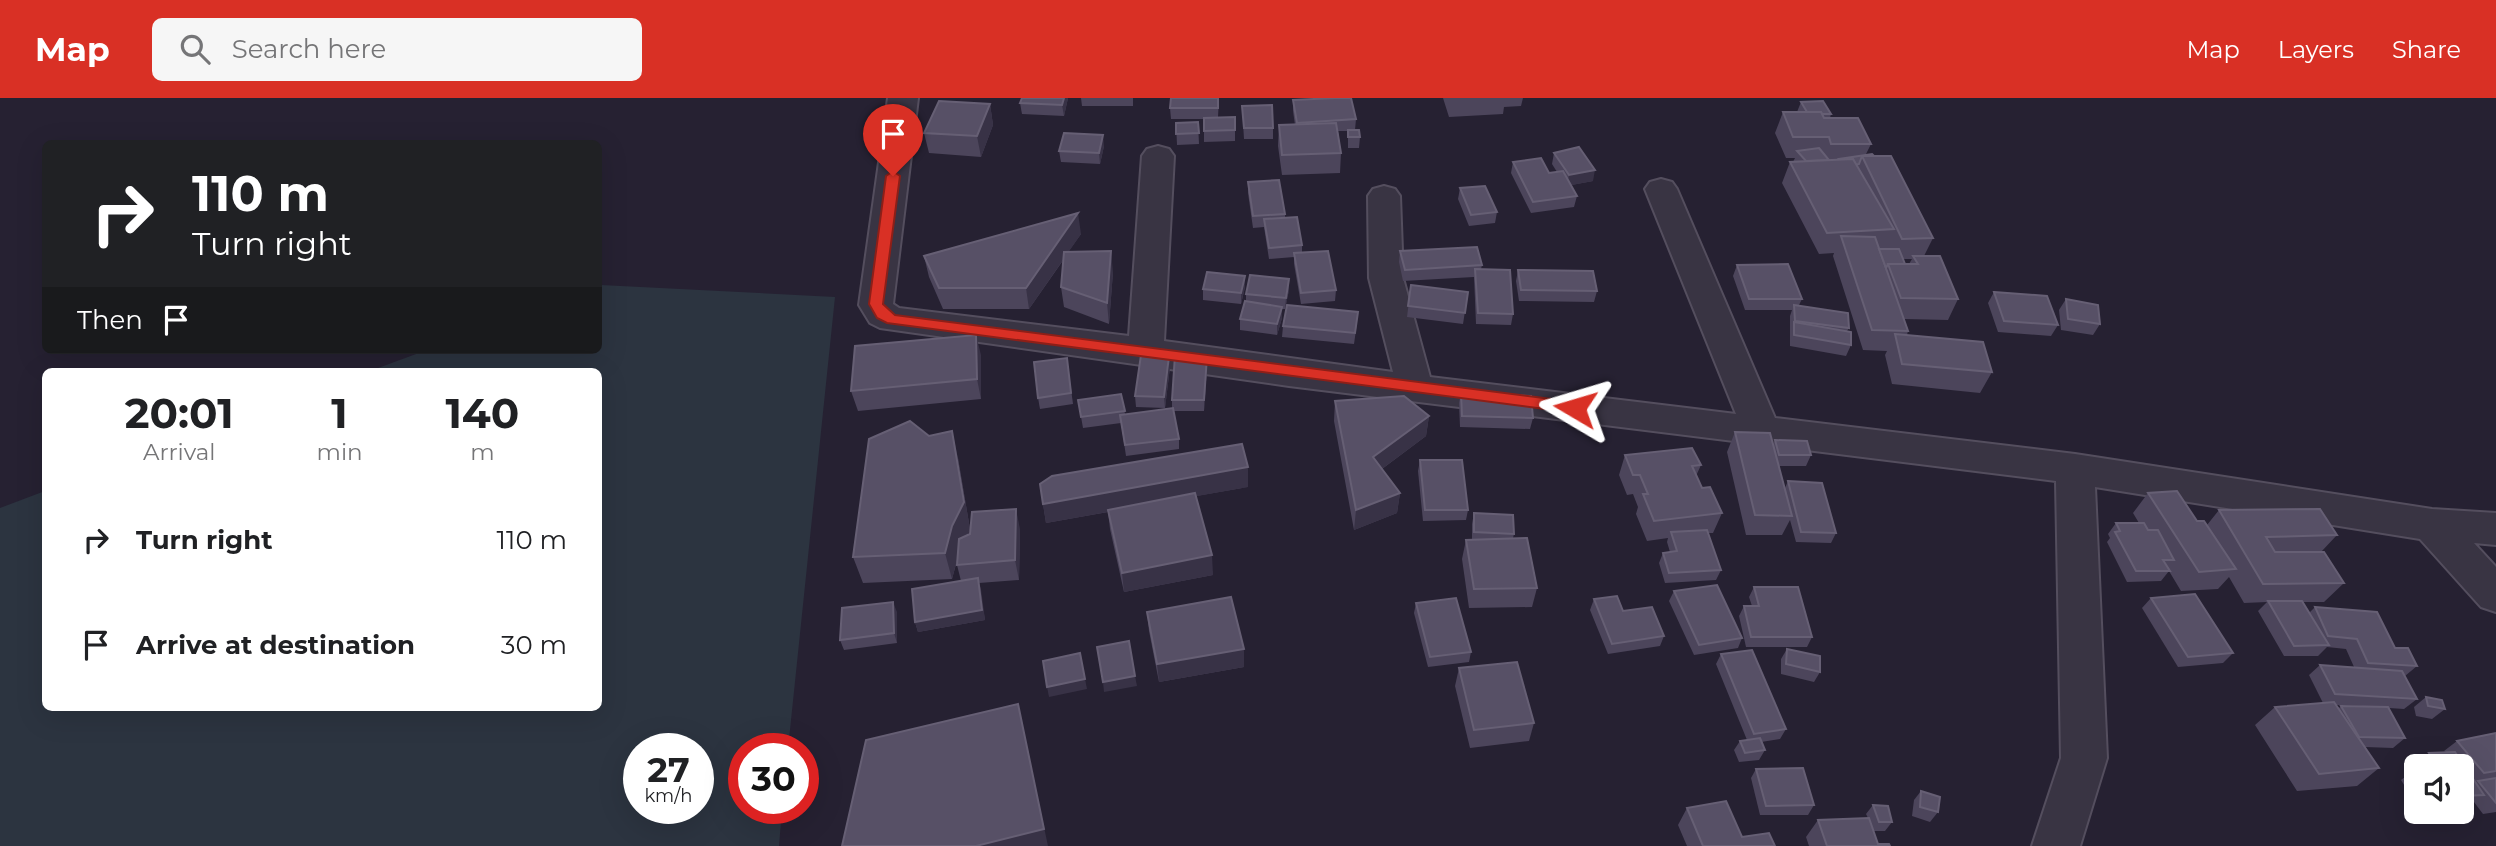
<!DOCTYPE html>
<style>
:root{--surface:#fff;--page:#f6f6f6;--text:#202124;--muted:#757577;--accent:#d93025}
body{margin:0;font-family:Montserrat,sans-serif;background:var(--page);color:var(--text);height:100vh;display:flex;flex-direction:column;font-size:26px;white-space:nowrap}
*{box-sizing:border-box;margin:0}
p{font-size:23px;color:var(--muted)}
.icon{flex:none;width:38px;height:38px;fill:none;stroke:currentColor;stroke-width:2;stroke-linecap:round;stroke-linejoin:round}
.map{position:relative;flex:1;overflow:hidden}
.details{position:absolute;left:42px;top:270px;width:560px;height:343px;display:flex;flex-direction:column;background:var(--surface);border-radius:10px;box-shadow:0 7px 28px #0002}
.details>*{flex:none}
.hud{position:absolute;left:42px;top:42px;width:560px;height:214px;border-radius:10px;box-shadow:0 7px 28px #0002;background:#202124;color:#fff;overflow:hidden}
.controls{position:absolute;left:2404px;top:656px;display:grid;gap:14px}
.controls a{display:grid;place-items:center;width:70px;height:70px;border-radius:10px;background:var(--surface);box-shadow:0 7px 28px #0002;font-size:35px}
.speed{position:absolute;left:623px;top:635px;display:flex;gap:14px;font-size:35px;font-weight:700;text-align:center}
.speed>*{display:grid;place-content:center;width:91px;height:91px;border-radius:50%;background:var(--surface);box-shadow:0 7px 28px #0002;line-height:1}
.speed small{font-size:18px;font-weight:400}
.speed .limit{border:10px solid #d22;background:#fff;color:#111}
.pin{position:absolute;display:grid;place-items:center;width:60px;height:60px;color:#fff;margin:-72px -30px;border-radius:50% 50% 50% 0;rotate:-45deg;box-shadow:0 0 7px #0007}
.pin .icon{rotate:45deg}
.me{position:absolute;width:77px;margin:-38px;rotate:277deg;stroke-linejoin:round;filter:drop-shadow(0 0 5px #0008)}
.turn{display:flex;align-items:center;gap:24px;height:147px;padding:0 35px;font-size:32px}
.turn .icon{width:91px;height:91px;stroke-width:2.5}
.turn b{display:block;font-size:49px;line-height:60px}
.then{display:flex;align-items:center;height:66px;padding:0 35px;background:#0003;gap:14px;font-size:26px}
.eta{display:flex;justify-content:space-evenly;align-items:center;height:119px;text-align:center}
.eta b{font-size:42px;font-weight:700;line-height:49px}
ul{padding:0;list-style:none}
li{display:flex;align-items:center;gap:21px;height:105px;padding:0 35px}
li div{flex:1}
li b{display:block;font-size:26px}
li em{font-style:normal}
header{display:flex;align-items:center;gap:42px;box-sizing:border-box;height:98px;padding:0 35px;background:var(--accent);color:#fff}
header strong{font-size:33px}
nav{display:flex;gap:38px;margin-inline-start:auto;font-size:24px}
.search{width:490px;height:63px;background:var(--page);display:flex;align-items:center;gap:18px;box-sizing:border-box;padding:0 24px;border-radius:10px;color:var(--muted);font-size:26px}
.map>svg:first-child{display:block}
.green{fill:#2c3440;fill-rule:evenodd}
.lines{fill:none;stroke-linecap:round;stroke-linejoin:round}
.minor-casing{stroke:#544e5e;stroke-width:4}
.minor{fill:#393443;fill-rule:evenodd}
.wall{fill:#4c455b;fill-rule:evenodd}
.shaded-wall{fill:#383246}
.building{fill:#575066;stroke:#665f74;stroke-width:2}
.route{fill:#d93025;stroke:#8d1f18;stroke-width:2}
</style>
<header>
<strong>Map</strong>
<div class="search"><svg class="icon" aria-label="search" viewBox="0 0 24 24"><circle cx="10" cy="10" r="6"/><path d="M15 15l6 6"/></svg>Search here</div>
<nav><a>Map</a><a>Layers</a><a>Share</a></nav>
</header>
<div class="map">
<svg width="2496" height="748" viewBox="0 0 2496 748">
<rect width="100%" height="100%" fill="#262132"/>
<path class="green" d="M601,187L835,199L788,651H744V710L782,711L779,748H0V410L45,393L46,609H598V273H370L427,252H598ZM639,651H698V710H639Z"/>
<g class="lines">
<g class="minor-casing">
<polygon id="minor" points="888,0 918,0 893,206 899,210 1129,238 1142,58 1147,51 1158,48 1169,51 1174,58 1164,243 1393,274 1369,180 1368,98 1373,91 1384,88 1395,91 1400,98 1403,180 1430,279 1736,316 1645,91 1650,84 1661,81 1672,84 1677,91 1775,320 2075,356 2432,411 2496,415 2496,447 2474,445 2496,469 2496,514 2481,509 2420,441 2095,389 2107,660 2080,748 2032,748 2061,660 2056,383 1289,288 880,230 870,225 859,207"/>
</g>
<use href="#minor" class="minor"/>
</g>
<g class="wall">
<polygon points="1068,0 1064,18 1022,16 1020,5"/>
<polygon points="1081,0 1133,0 1133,8 1082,8"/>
<polygon points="1219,0 1218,19 1235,19 1235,43 1204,44 1204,21 1171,21 1170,10"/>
<polygon points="1443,0 1523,0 1521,8 1504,9 1503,16 1449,19"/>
<polygon points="1293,2 1356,21 1355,32 1360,39 1359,50 1348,50 1348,33 1338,33 1341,55 1340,75 1282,77 1278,48 1279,27 1295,27 1293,13"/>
<path d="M1801,4L1831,16L1830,20L1871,46L1866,56L1933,140L1924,158L1958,201L1948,222L1904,221L1908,233L1907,237L1992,274L1980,295L1892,286L1885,257L1887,253L1863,252L1833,158L1834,155L1819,156L1782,85L1790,64H1793L1795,60H1786L1775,35L1783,14H1797ZM1903,161H1912L1909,166H1905Z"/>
<polygon points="990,6 993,27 981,59 929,55 924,35"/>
<polygon points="1242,8 1273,30 1273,41 1244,41"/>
<polygon points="1198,24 1199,46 1177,47 1176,25"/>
<polygon points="1104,48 1100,66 1061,64 1059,53"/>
<polygon points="1554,55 1593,83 1571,87 1577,98 1574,109 1531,115 1511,75 1513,64 1549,75 1557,74 1552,66"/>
<polygon points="1248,84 1285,116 1285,120 1302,147 1302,155 1336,192 1335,203 1301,206 1294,166 1294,159 1269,161 1264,129 1253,130 1248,95"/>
<polygon points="1460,90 1497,114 1495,125 1469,128 1458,101"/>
<polygon points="1081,136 1068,154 1113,174 1109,226 1064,209 1061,189 1064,161 1029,211 943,211 929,179 924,158"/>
<polygon points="1400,153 1482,167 1481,171 1513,216 1511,227 1476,226 1474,179 1403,183 1399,164"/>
<polygon points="1737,167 1802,201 1799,207 1849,230 1847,233 1851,247 1846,258 1790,248 1790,218 1792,212 1745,212 1733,178"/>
<polygon points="1518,172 1597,193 1594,204 1519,203 1516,183"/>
<polygon points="1245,178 1245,189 1241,206 1203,202 1203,191"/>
<polygon points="1411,187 1468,194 1463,226 1407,219"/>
<polygon points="1289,192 1285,211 1282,211 1282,220 1277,237 1240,232 1240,221 1246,203 1246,196"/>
<polygon points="1994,194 2058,227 2051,238 1998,234 1988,205"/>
<polygon points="2066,201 2100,226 2093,237 2061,232 2059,212"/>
<polygon points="1357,225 1354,246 1282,239 1283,228"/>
<polygon points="981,257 981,301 858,313 851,293"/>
<polygon points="1169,258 1170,269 1165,310 1136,309 1135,298"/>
<polygon points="1067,260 1073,306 1040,311 1038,300"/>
<polygon points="1207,269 1204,313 1173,313 1179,341 1179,351 1126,358 1121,325 1083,330 1078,302 1121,296 1125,316 1172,311 1172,302"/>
<polygon points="1461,295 1533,320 1530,331 1460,329 1459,305"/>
<polygon points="1335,303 1429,318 1426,338 1382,371 1400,395 1397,415 1354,432 1334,323"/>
<polygon points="1735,334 1773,347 1775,342 1811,357 1806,368 1779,368 1785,390 1788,383 1836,435 1831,445 1796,444 1790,422 1782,437 1746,437 1727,354"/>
<polygon points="1625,357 1701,367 1696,378 1702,390 1722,415 1713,435 1708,435 1721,472 1716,482 1665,485 1659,465 1663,455 1670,454 1667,444 1668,440 1647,443 1636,416 1638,409 1633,396 1627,397 1619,377"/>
<polygon points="958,360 970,431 967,438 1020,431 1019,482 979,485 985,522 918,534 915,524 961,483 957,467 958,459 952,481 863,485 853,459"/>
<polygon points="1420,362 1468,412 1466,422 1423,423 1418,373"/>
<polygon points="1248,389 1196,398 1213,477 1124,494 1110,431 1108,414 1046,425 1043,406"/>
<path d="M2148,395L2197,423L2207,427L2219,412L2337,437L2321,454L2344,485L2324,504H2303L2309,515L2315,509L2395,550L2417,568L2405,578L2417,601L2404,611L2389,610L2405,640L2393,650L2365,649L2379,670L2357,688L2297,693L2255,627L2275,609L2323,605L2309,577L2320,567L2354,569L2346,551L2327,549L2318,558H2284L2258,513L2267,504L2244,505L2229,479L2218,491L2181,493L2169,473L2161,483L2127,484L2107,444L2110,440L2108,436L2116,425H2139L2133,415ZM2336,607L2363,608H2341L2339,610Z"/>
<polygon points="1474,415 1514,436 1513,440 1537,490 1532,509 1469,510 1462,461 1466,442 1472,442 1472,426"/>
<polygon points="1754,489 1812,539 1807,549 1746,549 1739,518 1744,508 1752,508 1749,499"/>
<polygon points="1674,493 1742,540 1738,550 1694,557 1669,503"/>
<polygon points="2151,500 2233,555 2223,565 2178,569 2142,510"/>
<polygon points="1594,501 1623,513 1664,538 1660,548 1608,556 1590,512"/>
<polygon points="1416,505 1471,554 1469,564 1428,569 1414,515"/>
<polygon points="897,514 897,545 844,552 840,542"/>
<polygon points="1147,514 1244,551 1244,569 1159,584 1149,533"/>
<polygon points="1787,551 1820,574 1814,584 1781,576 1781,561"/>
<polygon points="1721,556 1786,631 1780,641 1761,644 1765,652 1759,662 1739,664 1734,652 1740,643 1747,642 1716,566"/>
<polygon points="1459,570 1534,625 1529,643 1470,650 1455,588"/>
<polygon points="2426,599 2445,611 2432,621 2416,618 2414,609"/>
<polygon points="2496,635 2496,714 2483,716 2474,704 2470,706 2463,707 2467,712 2453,722 2426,722 2421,714 2462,714 2462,668 2419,668 2416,664 2429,655 2446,654 2444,653 2457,643"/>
<polygon points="1756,671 1814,707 1808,717 1760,717 1751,680"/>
<polygon points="2413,673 2417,673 2417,708 2401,682"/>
<polygon points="1921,693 1938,714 1930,724 1912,718 1914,702"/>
<polygon points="1873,707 1892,724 1885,733 1873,733 1878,746 1890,748 1809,748 1806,739 1818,722 1868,720 1866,716"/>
<polygon points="1687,710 1742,739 1775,748 1687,748 1678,727"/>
</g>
<g class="shaded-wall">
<polygon points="1064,0 1068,0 1064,18 1062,7"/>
<polygon points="990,6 993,27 981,59 977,38"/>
<polygon points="1103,37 1104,48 1100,66 1099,55"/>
<polygon points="1595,72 1593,83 1567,88 1569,77"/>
<polygon points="1078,115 1081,136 1029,211 1026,190"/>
<polygon points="1111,153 1113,174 1109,226 1107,205"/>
<polygon points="1245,178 1245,189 1241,206 1241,195"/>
<polygon points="1289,181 1289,192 1285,211 1286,200"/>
<polygon points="1282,209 1282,220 1277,237 1277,226"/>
<polygon points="976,237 981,257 981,301 977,281"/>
<polygon points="1169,258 1170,269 1165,310 1164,299"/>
<polygon points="1207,258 1207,269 1204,313 1204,302"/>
<polygon points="1429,318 1426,338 1371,379 1373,359"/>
<polygon points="952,333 958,360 970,431 959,454 952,481 945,455"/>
<polygon points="1248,369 1248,389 1046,425 1043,406"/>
<polygon points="1400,395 1397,415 1354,432 1356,412"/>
<polygon points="1016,411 1020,431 1019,482 1015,462"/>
<polygon points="1212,457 1213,477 1124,494 1122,475"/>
<polygon points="978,480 981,491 985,522 918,534 915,524"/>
<polygon points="893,504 897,514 897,545 894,535"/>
<polygon points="1244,551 1244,569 1159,584 1157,566"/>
<polygon points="1135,578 1137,588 1104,594 1103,584"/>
<polygon points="1085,581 1087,591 1049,599 1047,589"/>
<polygon points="1018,606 1048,748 976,748"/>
</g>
<g class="building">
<polygon points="1022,0 1064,0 1062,7 1020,5"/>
<polygon points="1171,0 1218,0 1218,10 1170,10"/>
<polygon points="1335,0 1351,0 1356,21 1297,25 1293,2"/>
<polygon points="939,3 990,6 977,38 924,35"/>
<polygon points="1823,3 1831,16 1822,16 1821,14 1807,14 1801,4"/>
<polygon points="1272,7 1273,30 1244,30 1242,8"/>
<polygon points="1783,14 1821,14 1824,20 1858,20 1871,46 1831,46 1829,39 1793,39"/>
<polygon points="1235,19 1235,32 1204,33 1204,20"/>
<polygon points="1198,24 1199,35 1176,36 1176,25"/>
<polygon points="1336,25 1341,55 1282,57 1279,27"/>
<polygon points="1348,32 1359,32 1360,39 1348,39"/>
<polygon points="1064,35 1103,37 1099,55 1059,53"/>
<polygon points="1579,49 1595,72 1569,77 1554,55"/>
<polygon points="1819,50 1829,62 1806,63 1797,53"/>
<polygon points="1872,56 1874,58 1862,58 1859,66 1856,67 1853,61 1840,62 1839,61"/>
<polygon points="1862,58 1891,58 1933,140 1902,141"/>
<polygon points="1541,60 1549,75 1563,73 1577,98 1533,104 1513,64"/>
<polygon points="1853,61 1894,131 1827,135 1790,64"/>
<polygon points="1279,82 1285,116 1253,118 1248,84"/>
<polygon points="1485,88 1497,114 1471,117 1460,90"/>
<polygon points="1078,115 1026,190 939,190 924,158"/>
<polygon points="1297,119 1302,147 1269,150 1264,121"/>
<polygon points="1841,138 1875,139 1908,233 1872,232"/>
<polygon points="1477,149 1482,167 1405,172 1400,153"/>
<polygon points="1879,151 1899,151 1905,166 1888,166 1886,170"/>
<polygon points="1111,153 1107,205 1061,189 1064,154"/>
<polygon points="1328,153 1336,192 1301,195 1294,155"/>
<polygon points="1913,158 1940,158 1958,201 1901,200 1888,166 1918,166"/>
<polygon points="1788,166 1802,201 1749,201 1737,167"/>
<polygon points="1475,171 1510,172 1513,216 1478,215"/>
<polygon points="1518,172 1593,173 1597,193 1521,192"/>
<polygon points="1207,174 1245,178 1241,195 1203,191"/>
<polygon points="1250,177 1289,181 1286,200 1246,196"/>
<polygon points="1411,187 1468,194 1465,215 1408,208"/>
<polygon points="1994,194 2047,198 2058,227 2004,223"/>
<polygon points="2066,201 2098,207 2100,226 2068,221"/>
<polygon points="1245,203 1282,209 1277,226 1240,221"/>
<polygon points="1287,207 1358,214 1355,235 1283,228"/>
<polygon points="1794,207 1848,215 1849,230 1795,223"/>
<polygon points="1794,224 1851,234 1851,247 1794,237"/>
<polygon points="1895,236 1983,244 1992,274 1902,266"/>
<polygon points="976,237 977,281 851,293 855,248"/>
<polygon points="1141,257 1169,258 1164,299 1135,298"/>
<polygon points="1175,257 1207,258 1204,302 1172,302"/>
<polygon points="1067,260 1071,295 1038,300 1034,264"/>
<polygon points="1461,295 1531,298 1533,320 1462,318"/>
<polygon points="1121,296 1125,313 1081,319 1078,302"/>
<polygon points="1404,298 1429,318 1373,359 1400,395 1356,412 1335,303"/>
<polygon points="1173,310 1179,341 1125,347 1120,317"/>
<polygon points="910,323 929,338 952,333 964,404 952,428 945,455 853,459 869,341"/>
<polygon points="1735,334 1770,335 1792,418 1755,417"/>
<polygon points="1775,342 1807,343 1811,357 1779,357"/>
<polygon points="1242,346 1248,369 1043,406 1040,386 1052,378"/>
<polygon points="1692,350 1701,367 1692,368 1702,390 1710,389 1722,415 1654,423 1643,396 1648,396 1640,377 1633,377 1625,357"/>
<polygon points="1420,362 1462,362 1468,412 1425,412"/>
<polygon points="1788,383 1822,385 1836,435 1801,434"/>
<polygon points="2177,393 2197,423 2204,423 2236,471 2199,474 2148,395"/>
<polygon points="1195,395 1212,457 1122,475 1108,412"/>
<polygon points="1016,411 1015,462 957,467 959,441 970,436 972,414"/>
<polygon points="2320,411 2337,437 2266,439 2275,454 2324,454 2344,485 2263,486 2219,412"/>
<polygon points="1474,415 1513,417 1514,436 1474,434"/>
<polygon points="2116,425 2144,425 2148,432 2158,432 2174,462 2163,462 2170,473 2136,473 2115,434 2120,433"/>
<polygon points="1707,432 1721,472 1669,475 1663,455 1677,453 1671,434"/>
<polygon points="1527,440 1537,490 1474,491 1466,442"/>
<polygon points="978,480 982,512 915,524 912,491"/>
<polygon points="1717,487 1742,540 1699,547 1674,493"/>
<polygon points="1754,489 1798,489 1812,539 1751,539 1744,508 1759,508"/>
<polygon points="2195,496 2233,555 2188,559 2151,500"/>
<polygon points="1617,498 1623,513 1652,509 1664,538 1612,546 1594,501"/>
<polygon points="1231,499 1244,551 1157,566 1147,514"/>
<polygon points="1456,500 1471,554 1430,559 1416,505"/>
<polygon points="2268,503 2302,503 2329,547 2294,548"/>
<polygon points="893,504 894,535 840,542 842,510"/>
<polygon points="2315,509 2377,514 2395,550 2408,550 2417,568 2368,565 2357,541 2328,538"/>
<polygon points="1129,543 1135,578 1103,584 1097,549"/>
<polygon points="1787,551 1820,558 1820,574 1786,566"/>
<polygon points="1752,552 1786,631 1754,636 1721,556"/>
<polygon points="1080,555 1085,581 1047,589 1043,563"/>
<polygon points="1517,564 1534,625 1474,632 1459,570"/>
<polygon points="2320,567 2402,573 2417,601 2335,596"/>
<polygon points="2426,599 2442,602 2445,611 2428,608"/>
<polygon points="2334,604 2379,670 2319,676 2275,609"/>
<polygon points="1018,606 1044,731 976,748 842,748 866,642"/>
<polygon points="2341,608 2388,609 2405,640 2359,639"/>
<polygon points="2496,635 2496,673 2484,675 2457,643"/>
<polygon points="1760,640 1765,652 1745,655 1740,643"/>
<polygon points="2455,654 2484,697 2462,698 2462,668 2438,668 2429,655"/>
<polygon points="1803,670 1814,707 1766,708 1756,671"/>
<polygon points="2496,680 2496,705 2478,683"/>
<polygon points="1921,693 1940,699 1938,714 1920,709"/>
<polygon points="1726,703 1742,739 1769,735 1775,748 1703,748 1687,710"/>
<polygon points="2462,705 2467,712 2462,713"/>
<polygon points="1873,707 1888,708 1892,724 1879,724"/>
<polygon points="1869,720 1878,746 1889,746 1890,748 1827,748 1818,722"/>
</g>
<polygon class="route" points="893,73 900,78 883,206 895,217 1575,304 1582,310 1575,315 887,225 877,220 869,206 886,78"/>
</svg>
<div class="controls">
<a><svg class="icon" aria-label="sound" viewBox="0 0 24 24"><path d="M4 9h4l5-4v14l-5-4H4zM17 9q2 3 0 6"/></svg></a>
</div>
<div class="speed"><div>27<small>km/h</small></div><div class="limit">30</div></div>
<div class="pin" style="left:893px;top:78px;background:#d93025"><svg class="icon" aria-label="arrive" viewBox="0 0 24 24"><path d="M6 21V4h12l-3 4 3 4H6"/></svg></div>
<svg class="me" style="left:1575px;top:310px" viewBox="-20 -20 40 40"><path d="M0-17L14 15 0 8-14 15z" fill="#d93025" stroke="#fff" stroke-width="4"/></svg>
<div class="hud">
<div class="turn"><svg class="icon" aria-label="right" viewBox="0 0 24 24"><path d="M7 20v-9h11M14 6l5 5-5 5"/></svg><div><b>110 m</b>Turn right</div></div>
<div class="then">Then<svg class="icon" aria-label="arrive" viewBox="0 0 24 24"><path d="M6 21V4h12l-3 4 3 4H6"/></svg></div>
</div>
<section class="details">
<div class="eta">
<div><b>20:01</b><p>Arrival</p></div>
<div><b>1</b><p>min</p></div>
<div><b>140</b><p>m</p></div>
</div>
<ul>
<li><svg class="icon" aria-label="right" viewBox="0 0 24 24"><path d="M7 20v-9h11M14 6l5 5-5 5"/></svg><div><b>Turn right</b></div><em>110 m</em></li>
<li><svg class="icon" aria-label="arrive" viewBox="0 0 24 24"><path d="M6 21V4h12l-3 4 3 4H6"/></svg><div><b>Arrive at destination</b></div><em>30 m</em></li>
</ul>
</section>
</div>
